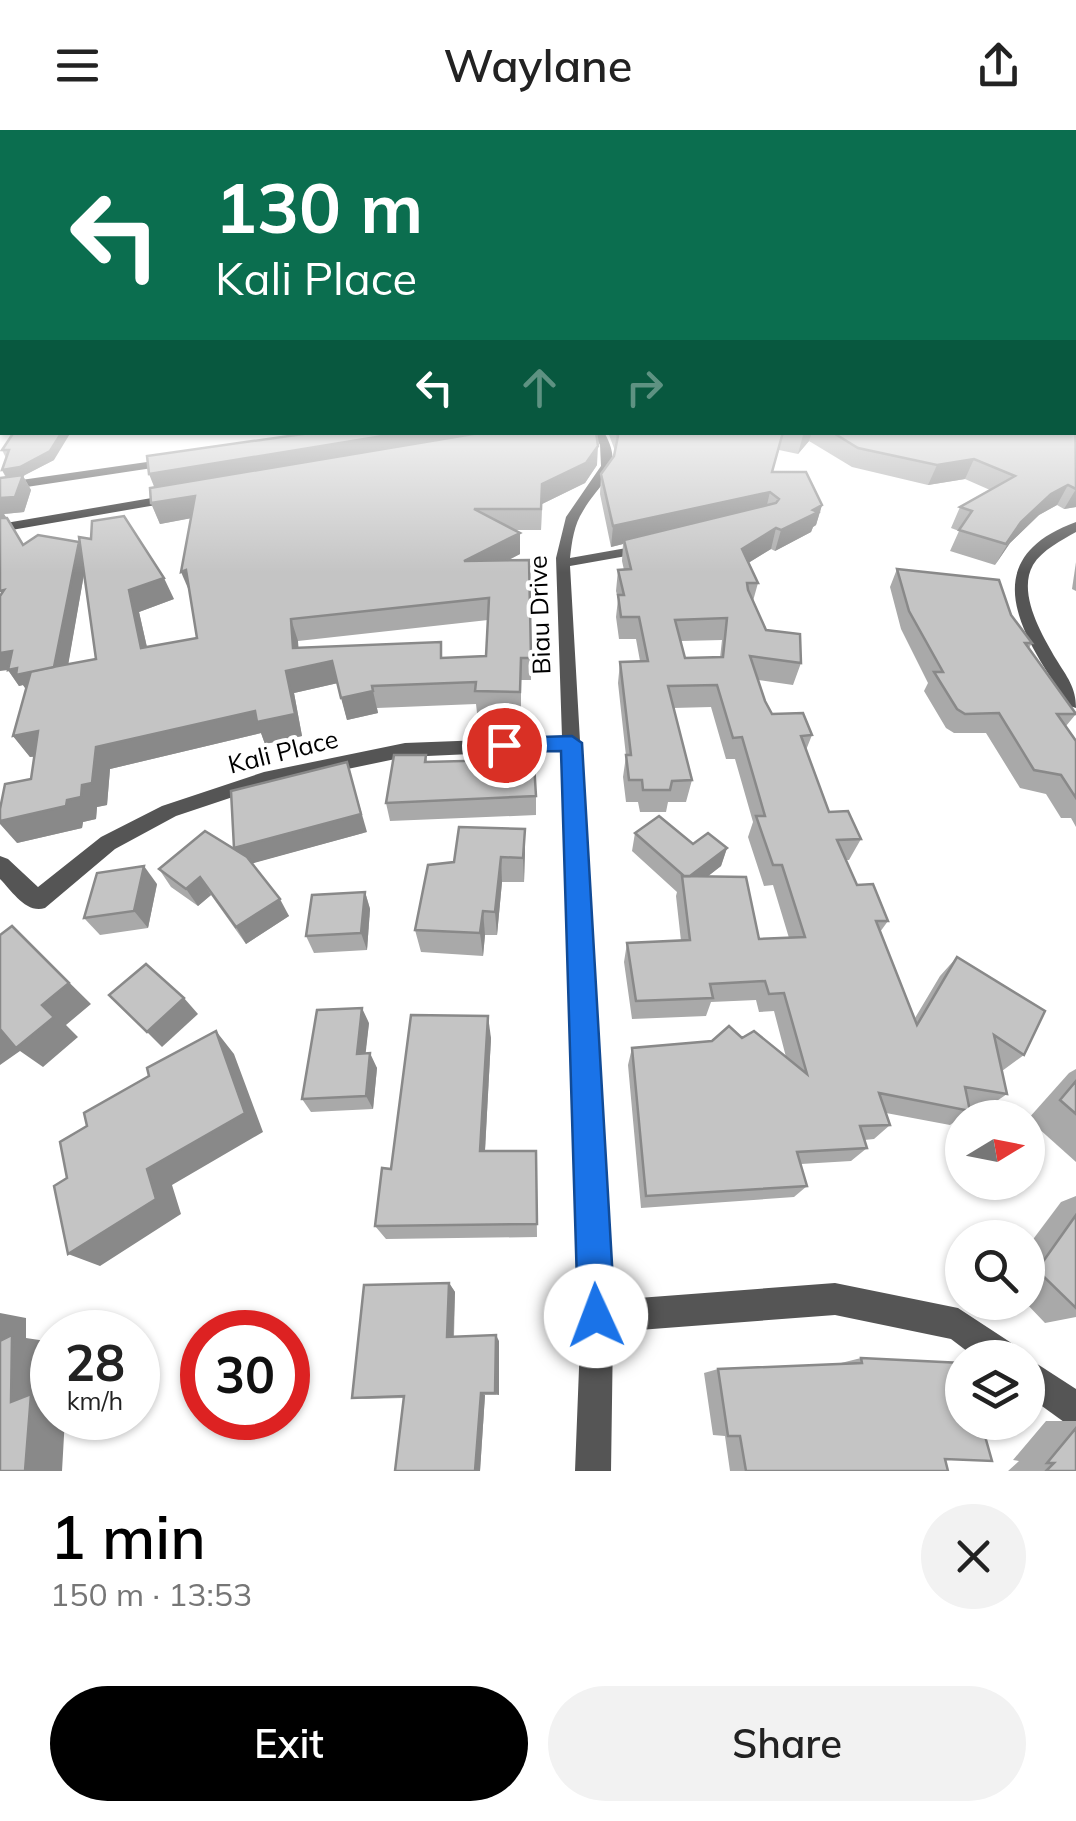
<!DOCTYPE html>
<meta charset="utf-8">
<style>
:root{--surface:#fff;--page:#f2f2f2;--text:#222;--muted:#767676;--accent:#000}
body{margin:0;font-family:Mulish,sans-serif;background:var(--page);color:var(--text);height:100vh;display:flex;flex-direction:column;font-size:38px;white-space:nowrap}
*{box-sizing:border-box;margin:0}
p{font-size:32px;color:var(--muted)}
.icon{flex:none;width:55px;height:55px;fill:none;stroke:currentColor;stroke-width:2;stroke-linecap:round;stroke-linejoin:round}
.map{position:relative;height:1341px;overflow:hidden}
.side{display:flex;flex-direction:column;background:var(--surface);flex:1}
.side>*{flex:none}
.hud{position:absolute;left:0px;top:0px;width:1078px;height:305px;box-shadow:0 2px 8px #0004;background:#0b6e4f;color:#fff;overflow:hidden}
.needle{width:65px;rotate:80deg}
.tools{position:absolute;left:945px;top:970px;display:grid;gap:20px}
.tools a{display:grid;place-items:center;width:100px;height:100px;border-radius:50%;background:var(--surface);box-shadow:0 2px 8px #0004;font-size:50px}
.speed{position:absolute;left:30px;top:1180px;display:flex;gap:20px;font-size:50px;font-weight:700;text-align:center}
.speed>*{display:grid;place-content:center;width:130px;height:130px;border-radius:50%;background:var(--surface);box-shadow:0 2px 8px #0004;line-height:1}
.speed small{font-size:25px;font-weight:400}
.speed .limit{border:15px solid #d22;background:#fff;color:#111}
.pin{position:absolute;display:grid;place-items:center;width:85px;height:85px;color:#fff;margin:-42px;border:5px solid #fff;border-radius:50%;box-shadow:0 2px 10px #0007}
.me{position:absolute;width:110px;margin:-55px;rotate:358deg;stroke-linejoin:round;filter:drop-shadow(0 0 8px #0008)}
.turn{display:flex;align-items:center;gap:35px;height:210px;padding:0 50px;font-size:45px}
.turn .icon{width:130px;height:130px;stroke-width:2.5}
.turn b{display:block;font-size:70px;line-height:85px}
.lanes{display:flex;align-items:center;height:95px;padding:0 50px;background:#0003;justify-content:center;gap:50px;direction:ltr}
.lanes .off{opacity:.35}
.round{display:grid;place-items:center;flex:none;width:105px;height:105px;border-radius:52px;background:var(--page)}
.head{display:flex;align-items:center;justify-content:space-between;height:170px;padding:0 50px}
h1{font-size:60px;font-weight:600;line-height:75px;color:var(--accent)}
.button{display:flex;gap:20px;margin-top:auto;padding:20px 50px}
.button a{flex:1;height:115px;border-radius:60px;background:var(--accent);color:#fff;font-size:40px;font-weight:600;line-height:115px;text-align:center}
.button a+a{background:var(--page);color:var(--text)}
header{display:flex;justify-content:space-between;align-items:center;height:130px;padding:0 50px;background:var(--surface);font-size:45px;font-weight:600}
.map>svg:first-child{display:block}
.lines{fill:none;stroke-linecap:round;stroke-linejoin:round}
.street{fill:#555;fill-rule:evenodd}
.secondary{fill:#222;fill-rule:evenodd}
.wall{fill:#a9a9a9;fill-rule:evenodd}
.shaded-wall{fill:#898989}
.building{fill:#c4c4c4;stroke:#898989;stroke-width:2.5;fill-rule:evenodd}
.route{fill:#1a73e8;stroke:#114b97;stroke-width:2.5}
.labels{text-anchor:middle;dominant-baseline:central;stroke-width:8;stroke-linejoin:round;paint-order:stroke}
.street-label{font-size:25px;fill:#000;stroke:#fff}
</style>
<header><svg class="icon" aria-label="menu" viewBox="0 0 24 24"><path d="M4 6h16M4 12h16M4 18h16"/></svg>Waylane<svg class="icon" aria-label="share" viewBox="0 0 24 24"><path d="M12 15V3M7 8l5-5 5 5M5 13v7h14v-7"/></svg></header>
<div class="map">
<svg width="1076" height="1341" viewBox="0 0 1076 1341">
<rect width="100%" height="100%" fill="#fff"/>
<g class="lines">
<g class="street">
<path d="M593,302H604C626,341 601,350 583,381C574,395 572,411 570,428L649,414L656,418L649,422L570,436L612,1170L835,1153L958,1178L1016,1216L1021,1228H976L951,1209L835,1185L613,1202L611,1341H575L581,1187L562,620L405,627L266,656L176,686L115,719L45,778C26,784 12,761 0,749V726L8,729L38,757L101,707L162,676L264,642L405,613L562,607L556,428L566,387L601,336L600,315Z"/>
<polygon points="175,328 179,330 179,334 0,361 0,353"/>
<path d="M1076,392V402C1062,410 1042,420 1033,435C1017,463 1042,505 1056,529C1067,547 1076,557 1076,578L1070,576C1026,512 969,431 1076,392Z"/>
<polygon points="1028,1228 1076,1259 1076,1297 1064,1292 1028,1266"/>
</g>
<polygon class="secondary" points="175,364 181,368 179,371 0,402 0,394"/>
</g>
<g class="wall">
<path d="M14,302L54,330L23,346L31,360L24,382L4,384L23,415L174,469L139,482L147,517L197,508L191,388L160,394L151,373L597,335L585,353L542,374L541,400H514L520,424L507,431L529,430L531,550H521V584L477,583L476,574L377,578L378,583L347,590L338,553L294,563L302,606L265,614L261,603L110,639L107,675L97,677L96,689L83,692L82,698L17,713L31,649L34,627H30L13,606L26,559L23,555L19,556L8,540L0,348H6L2,340L6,328L2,320ZM84,444L96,529L68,534ZM488,490L486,526L443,528L298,518V511Z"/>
<path d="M608,302H1075L1076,377L1064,379L1057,375L1039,385L1010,413L995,435L950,421L959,401L951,398L960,377L990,360L965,349L928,355L852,337L809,311L798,324L779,320L772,342L822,375L816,395L813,397L811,402L775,421L771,419L748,433L758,453L753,471L766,500L801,533L793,555L758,550L765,571L772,584L812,605L806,620L829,682L861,709L849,730H846L857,755L888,791L880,802L915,888L940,846L957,827L1024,925L1002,941L1007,964L985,979L969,976L970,981L950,995L886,983L890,995L874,1009L864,1010L867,1018L851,1031L801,1034L807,1056L794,1067L641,1078L628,935L632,918L742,908L786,927L774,881L759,882L756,870L711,872L706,886L632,889L624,832L627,813L681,811L676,766L677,762L632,721L635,703L693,714L727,718L721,736L708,746L759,809L789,808L773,755L764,756L748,707L753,692L735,629H726L711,577L673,578L692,650L686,672H668L666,682H640L638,672H626L623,647L626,626L618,553L620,532L640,531L636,509H619L616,487L618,469L616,461L618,440H624L622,431L623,414L611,417L600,364L601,344L614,326L615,321ZM722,510L720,528H685L681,511Z"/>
<polygon points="1076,432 1076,461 1072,459"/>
<polygon points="897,439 1011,485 1032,513 1029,518 1076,584 1066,596 1076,611 1076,697 1071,688 1061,688 1046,664 1020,658 986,603 954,603 946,598 924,561 928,553 901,499 890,457"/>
<polygon points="426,625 427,632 536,666 536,685 390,691 386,673"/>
<polygon points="525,699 524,752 502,752 497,805 485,805 483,826 421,822 415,800 454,732"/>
<polygon points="367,702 252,733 289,786 246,814 211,765 198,776 171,757 159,739 234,719"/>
<polygon points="157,754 148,798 100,805 84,788"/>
<polygon points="365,762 370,779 367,820 314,823 306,806"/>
<polygon points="369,893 365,924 377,938 373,979 311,982 302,969"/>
<polygon points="491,908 485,1021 536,1021 537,1107 386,1109 375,1096 391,1039"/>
<polygon points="1076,939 1076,1032 1028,989 1069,943"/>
<polygon points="1076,1066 1076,1187 1045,1193 1025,1172 1028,1172 1028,1116 1061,1072"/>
<polygon points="449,1153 455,1162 454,1207 499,1211 499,1265 485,1265 480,1341 395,1341 404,1268 366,1269 352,1268"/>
<polygon points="861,1228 945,1329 948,1341 730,1341 725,1306 713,1305 704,1243 718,1239 837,1234"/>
<polygon points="1046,1291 1076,1291 1076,1341 1008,1341 1019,1331 1013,1330"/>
</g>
<g class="shaded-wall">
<polygon points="62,302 71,302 54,330 23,346 31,360 24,382 4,384 7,389 0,391 0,368 7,348 2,340"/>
<polygon points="407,302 523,302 157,364 149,344"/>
<polygon points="806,302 812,302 809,311 798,324 803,305"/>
<polygon points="598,316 597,335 585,353 542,374 541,400 542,354"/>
<polygon points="974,329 965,349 928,355 937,335"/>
<polygon points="1068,355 1057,375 1039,385 1010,413 995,435 1021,392 1051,364"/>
<polygon points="1076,359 1076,377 1064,379"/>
<polygon points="770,362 765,383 624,410 623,414 611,417 613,396"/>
<polygon points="195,366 203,386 160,394 151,373"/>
<polygon points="822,375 816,395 813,397 811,402 775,421 781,400"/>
<polygon points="776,398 771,419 737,440 742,419"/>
<polygon points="520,403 520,424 465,452 464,431"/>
<polygon points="79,412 87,427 65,553 27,561 23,555 19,556 8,540 0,541 0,523"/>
<polygon points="186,440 190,463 181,442"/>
<polygon points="164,448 174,469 139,482 152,540 141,518 129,460"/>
<polygon points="291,489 298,511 300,538 332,531 338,553 294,563 302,606 265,614 261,603 110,639 107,675 97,677 96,689 83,692 82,698 17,713 0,694 0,691 67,670 82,655 96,617 286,541 293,518"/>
<polygon points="373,561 378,583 347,590 341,568"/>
<polygon points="38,601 54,623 30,627 13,606"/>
<polygon points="347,632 367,702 243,736 234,718"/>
<polygon points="525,699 525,723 524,752 523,728"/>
<polygon points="727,718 721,736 684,765 687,748"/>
<polygon points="501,727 502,752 497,805 495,782"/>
<polygon points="144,736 157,754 148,798 134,781"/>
<polygon points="200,747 211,765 198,776 186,759"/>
<polygon points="365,762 370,779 367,820 361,803"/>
<polygon points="280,769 289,786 246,814 236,797"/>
<polygon points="483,781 485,805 483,826 480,803"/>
<polygon points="12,796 91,874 66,895 78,907 43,937 20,921 0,935 0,898 42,875"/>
<polygon points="184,868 198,884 162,917 147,902"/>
<polygon points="362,878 369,893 364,938 357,924"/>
<polygon points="488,886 491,908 484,1038 480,1021"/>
<polygon points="216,901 234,924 263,1002 172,1055 181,1084 100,1136 68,1124 147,1039"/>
<polygon points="370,923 377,938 373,979 366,966"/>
<polygon points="449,1153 455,1162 453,1213 447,1207"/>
<polygon points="0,1183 26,1188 26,1208 46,1211 48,1265 52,1265 52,1288 65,1288 62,1341 25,1341 0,1218"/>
<polygon points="496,1205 499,1211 499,1265 495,1263"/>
<polygon points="481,1263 485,1265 480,1341 475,1341"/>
</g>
<g class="building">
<polygon points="1075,255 1076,359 1068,355 1051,364 1021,392 1006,414 959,400 972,381 960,377 1015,346 974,329 937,335 858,318 832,302 1075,302"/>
<polygon points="14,302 62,302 50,321 20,337 2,340 9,320 2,320"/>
<polygon points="317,302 407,302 149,344 147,326"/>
<path d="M485,302H596L598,316L586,333L542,354L541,379H474L520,403L464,431L529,430L531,528H521L520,562L475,561L476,552L372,556L373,561L341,568L332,531L286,541L295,584L257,592L255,581L96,617L92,653L82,655L81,667L67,670L66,676L0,691V679L5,654L31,649L38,601L13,606L31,541L96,529L79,407L91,409L92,391L124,386L164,448L129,460L141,518L197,508L186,440L181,442L195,366L151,373L150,358ZM489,468L486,526L441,528V512L293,518L291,489Z"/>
<path d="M616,302H783L772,342H806L822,375L813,380L818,382L781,400L776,398L742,419L758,453H747L748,460L766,500L800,504L801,533L750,526L765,571L772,584L803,583L812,605L801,606L829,682L848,681L861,709L837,710L857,755L873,754L888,791H876L917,895L957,827L1045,881L1024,925L994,905L1007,964L965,957L970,981L879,963L890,995L860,996L867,1018L797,1022L807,1056L646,1066L632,918L712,911L729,896L742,908L754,901L807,944L784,863L769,864L765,851L710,854L713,868L636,871L627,813L690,810L682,746L746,747L759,809L805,807L782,735H773L756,686H765L742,607L733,608L717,555L668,556L692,650L672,651L670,660H643L642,650H629L626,625H631L620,532L648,531L639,487H621L618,465H624L618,440L631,439L624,410L776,373L779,369L770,362L613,396L601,344L614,326L618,306ZM727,488L723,527L685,528L675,490Z"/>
<polygon points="23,345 15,367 0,368 0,348"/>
<polygon points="0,388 7,388 23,415 38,405 79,412 54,537 16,545 17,538 8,540 12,521 0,523 0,466 4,460 0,461"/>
<polygon points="897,439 999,450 1011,485 1032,513 1025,513 1076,584 1057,584 1076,611 1076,668 1061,645 1034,640 999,583 965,584 957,579 934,542 943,542 909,481"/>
<polygon points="533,617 536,666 386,673 394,625 426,625 425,632 503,630 503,618"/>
<polygon points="347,632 361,684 234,718 231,661"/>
<polygon points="659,686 693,714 708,703 727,718 690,746 684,746 635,703"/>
<polygon points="459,697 525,699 523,728 501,727 495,782 483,781 480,803 415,800 428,735 454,732"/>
<polygon points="205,701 247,727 280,769 236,797 200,747 186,759 159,739"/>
<polygon points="144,736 134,781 84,788 97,743"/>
<polygon points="365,762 361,803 306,806 312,765"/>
<polygon points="12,796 69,853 42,875 54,887 16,918 0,899 0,805"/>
<polygon points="146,834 184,868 147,902 109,865"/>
<polygon points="362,878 357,924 370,923 366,966 302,969 317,880"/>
<polygon points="411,885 488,886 480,1021 536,1021 537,1094 375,1096 382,1038 391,1039"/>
<polygon points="216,901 245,983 147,1039 156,1069 68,1124 54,1056 67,1048 60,1012 87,996 84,983 149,946 147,938"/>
<polygon points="1076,951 1076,984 1060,970"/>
<polygon points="1076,1085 1076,1178 1037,1140"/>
<polygon points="449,1153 447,1207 496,1205 495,1263 481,1263 475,1341 395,1341 404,1266 352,1268 364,1155"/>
<polygon points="12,1205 11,1272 31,1264 25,1341 0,1341 0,1211"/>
<polygon points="861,1228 962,1233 962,1292 981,1292 992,1331 945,1329 948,1341 746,1341 740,1306 728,1306 718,1239 862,1233"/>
<polygon points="1076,1298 1076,1341 1046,1341 1054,1333 1047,1333"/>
</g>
<linearGradient id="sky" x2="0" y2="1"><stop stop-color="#8cadcc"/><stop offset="0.58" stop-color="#fff"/><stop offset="1" stop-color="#fff" stop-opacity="0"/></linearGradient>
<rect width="1076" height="443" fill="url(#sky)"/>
<polygon class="route" points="572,606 582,613 615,1186 610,1200 596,1205 583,1200 578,1186 561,621 504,622 493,615 504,608"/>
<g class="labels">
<g class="street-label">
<text transform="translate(539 485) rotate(-92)">Biau Drive</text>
<text transform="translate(283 621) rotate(-14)">Kali Place</text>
</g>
</g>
</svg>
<div class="tools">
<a><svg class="needle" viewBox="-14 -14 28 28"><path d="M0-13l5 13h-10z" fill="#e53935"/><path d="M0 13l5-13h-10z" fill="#767676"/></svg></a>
<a><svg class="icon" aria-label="search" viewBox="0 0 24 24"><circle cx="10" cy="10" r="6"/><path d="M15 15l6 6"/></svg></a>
<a><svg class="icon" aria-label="layers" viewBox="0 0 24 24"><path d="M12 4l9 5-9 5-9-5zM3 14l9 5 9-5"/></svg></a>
</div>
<div class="speed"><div>28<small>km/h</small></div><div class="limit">30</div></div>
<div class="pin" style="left:504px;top:615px;background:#d93025"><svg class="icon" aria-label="arrive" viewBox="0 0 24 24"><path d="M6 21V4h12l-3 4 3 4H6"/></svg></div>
<svg class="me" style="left:596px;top:1186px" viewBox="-20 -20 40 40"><circle r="19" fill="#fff"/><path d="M0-13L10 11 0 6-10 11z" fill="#1a73e8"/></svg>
<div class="hud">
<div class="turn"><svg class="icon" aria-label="left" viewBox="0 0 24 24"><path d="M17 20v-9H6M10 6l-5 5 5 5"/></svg><div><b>130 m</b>Kali Place</div></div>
<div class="lanes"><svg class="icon" aria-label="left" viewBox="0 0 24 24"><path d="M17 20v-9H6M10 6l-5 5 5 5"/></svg><svg class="icon off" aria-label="ahead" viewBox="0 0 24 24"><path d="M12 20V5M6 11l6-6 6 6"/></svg><svg class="icon off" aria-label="right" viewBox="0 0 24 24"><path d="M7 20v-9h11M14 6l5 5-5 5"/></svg></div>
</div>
</div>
<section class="side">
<div class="head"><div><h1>1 min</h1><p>150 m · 13:53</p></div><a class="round"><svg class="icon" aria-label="close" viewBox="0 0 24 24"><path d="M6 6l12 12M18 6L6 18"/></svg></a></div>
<div class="button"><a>Exit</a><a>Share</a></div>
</section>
